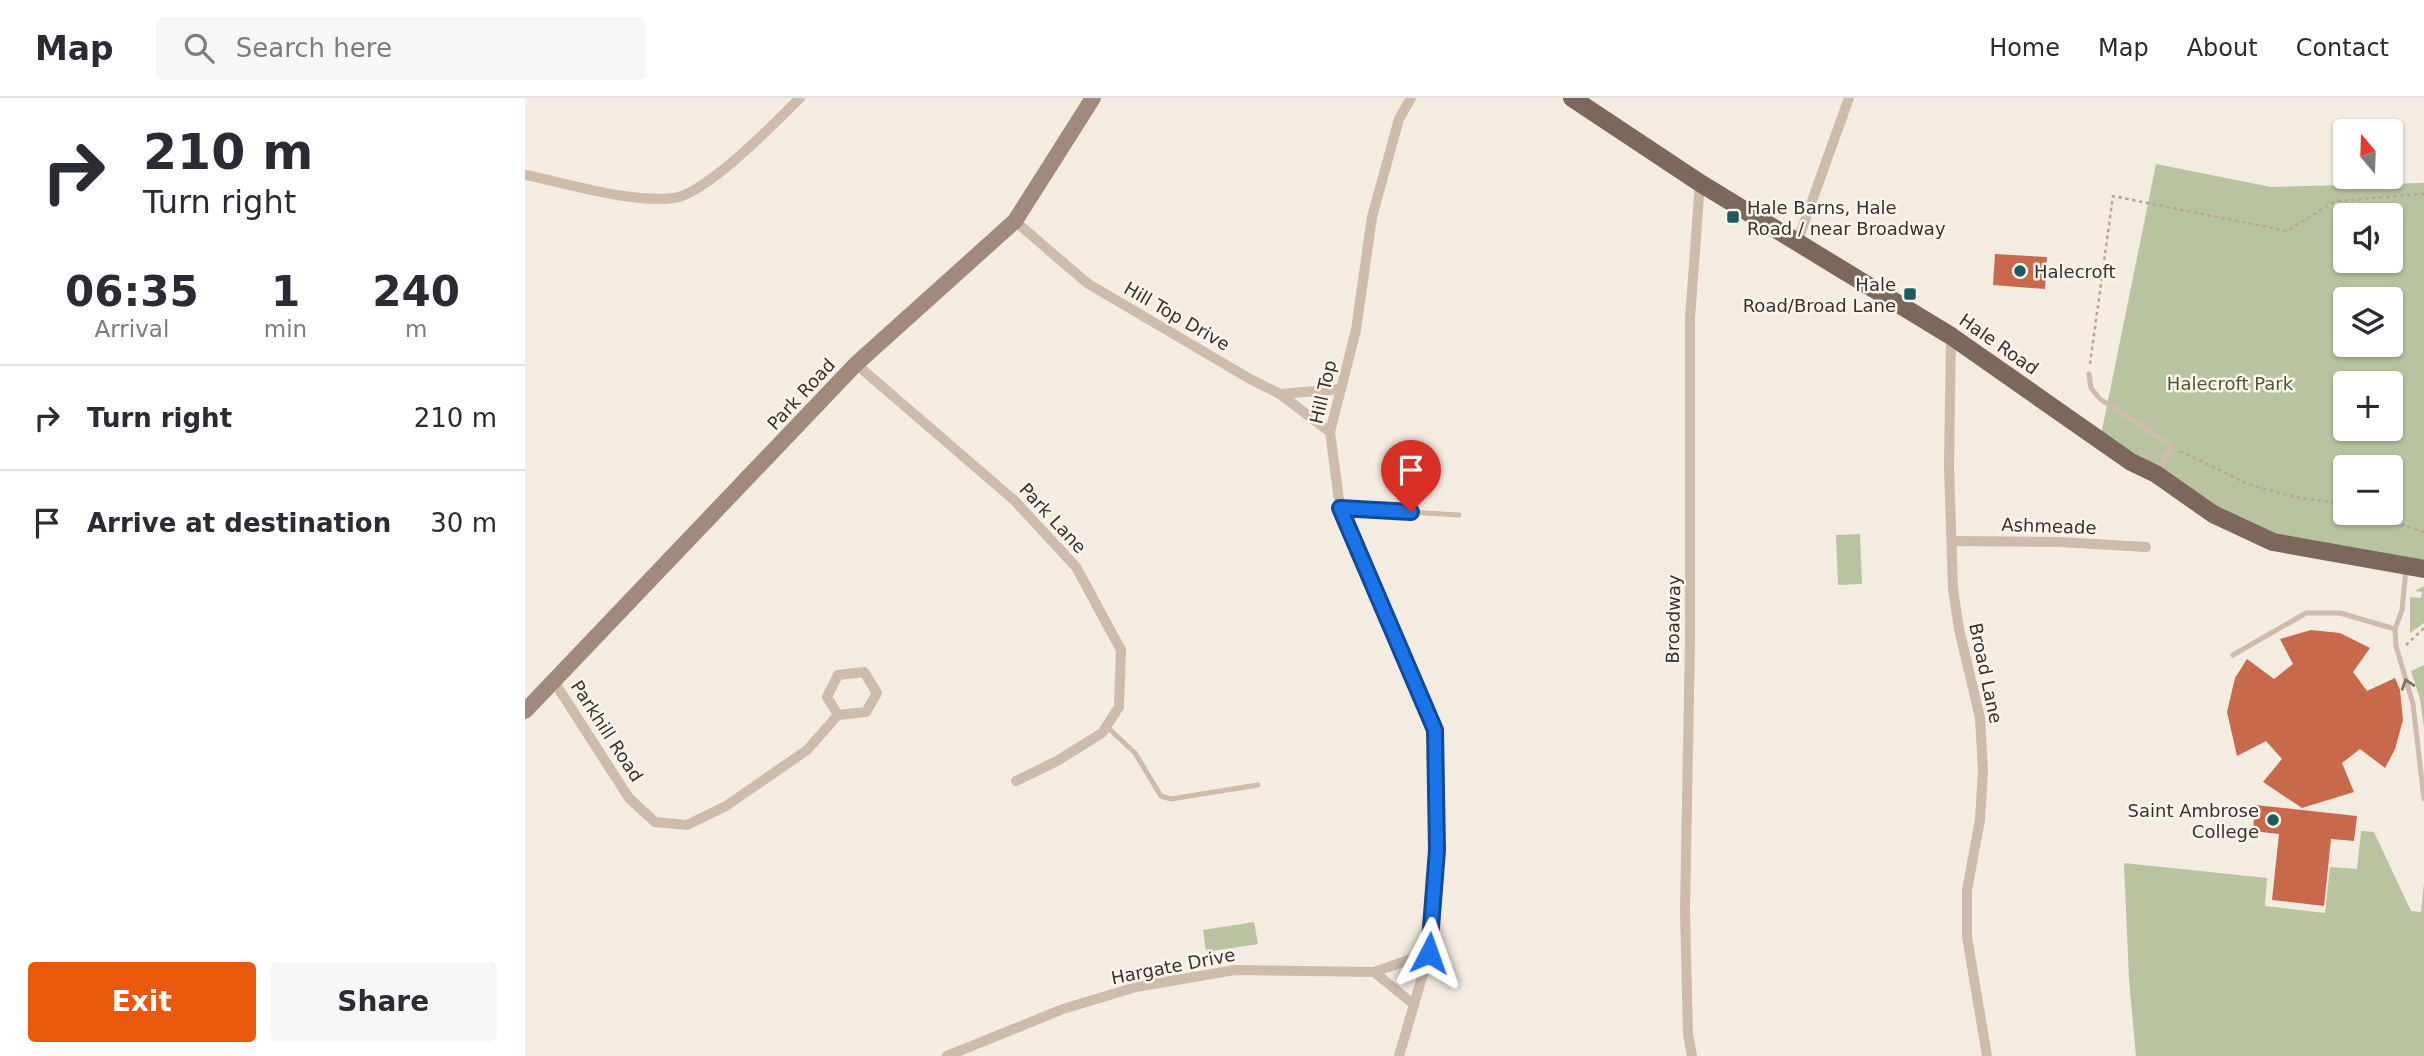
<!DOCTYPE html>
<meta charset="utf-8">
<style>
:root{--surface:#fff;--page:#f7f7f7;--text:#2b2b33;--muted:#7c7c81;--line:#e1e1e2;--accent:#ea580c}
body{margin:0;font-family:"DejaVu Sans",sans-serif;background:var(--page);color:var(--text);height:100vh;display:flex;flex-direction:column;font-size:26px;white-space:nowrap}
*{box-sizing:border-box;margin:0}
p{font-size:23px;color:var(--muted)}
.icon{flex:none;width:38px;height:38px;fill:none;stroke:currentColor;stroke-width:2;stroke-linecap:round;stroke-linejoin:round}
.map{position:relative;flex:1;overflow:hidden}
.panel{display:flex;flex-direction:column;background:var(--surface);width:525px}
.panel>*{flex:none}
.top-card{background:#fff;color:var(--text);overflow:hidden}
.needle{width:46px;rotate:341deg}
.fabs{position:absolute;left:1808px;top:21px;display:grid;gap:14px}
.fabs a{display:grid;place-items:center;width:70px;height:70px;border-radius:7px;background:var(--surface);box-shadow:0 2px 5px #0004;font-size:35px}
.pin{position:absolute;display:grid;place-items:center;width:60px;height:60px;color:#fff;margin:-72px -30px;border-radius:50% 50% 50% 0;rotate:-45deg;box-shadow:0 0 7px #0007}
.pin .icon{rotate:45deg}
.me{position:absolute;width:77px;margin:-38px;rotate:4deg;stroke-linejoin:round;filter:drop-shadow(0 0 5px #0008)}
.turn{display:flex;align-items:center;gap:24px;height:147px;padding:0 28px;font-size:32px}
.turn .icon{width:91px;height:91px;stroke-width:2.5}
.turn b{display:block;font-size:49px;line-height:60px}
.eta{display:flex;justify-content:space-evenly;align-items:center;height:119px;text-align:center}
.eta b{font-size:42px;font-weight:800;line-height:49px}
.action{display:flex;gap:14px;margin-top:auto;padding:14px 28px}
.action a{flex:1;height:80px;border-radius:7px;background:var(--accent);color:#fff;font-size:28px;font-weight:800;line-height:80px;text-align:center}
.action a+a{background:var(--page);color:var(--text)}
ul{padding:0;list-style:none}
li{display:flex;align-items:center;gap:21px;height:105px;padding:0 28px;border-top:2px solid var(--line)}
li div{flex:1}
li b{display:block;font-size:26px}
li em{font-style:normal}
header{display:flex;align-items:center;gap:42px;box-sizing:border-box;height:98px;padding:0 35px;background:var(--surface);border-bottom:2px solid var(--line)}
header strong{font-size:33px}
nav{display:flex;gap:38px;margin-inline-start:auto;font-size:24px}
.search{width:490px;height:63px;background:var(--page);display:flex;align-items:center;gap:18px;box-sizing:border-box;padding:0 24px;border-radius:7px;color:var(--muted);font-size:26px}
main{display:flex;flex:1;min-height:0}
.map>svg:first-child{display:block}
.green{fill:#b8c4a0;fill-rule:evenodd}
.building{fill:#c8694b}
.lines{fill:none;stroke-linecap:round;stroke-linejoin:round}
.path{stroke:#b9a596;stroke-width:2.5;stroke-dasharray:3.5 3.5;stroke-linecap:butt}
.lane{stroke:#cdbbac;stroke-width:5}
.street{stroke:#cdbbac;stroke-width:10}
.secondary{stroke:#a18a7d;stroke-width:16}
.primary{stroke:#7d675c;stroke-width:18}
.oneway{stroke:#7d6f65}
.route-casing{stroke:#114b97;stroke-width:18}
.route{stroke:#1a73e8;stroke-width:12}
.poi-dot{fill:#1f5a5e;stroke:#fbf5ee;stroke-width:2.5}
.labels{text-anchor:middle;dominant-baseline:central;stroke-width:5;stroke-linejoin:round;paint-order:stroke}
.poi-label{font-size:18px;fill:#3b302b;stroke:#fbf5ee;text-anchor:start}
.street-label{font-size:18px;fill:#3b302b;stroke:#fbf5ee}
.park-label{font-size:18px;fill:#4a5a2e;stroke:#fbf5ee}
</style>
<header>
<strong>Map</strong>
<div class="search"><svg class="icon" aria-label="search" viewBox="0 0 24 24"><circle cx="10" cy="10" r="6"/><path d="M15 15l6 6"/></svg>Search here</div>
<nav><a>Home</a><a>Map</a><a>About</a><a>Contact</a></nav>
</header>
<main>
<section class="panel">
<div class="top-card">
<div class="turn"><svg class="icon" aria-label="right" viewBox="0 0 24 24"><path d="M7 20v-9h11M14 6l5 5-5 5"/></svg><div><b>210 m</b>Turn right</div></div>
</div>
<div class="eta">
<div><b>06:35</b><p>Arrival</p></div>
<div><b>1</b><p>min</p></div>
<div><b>240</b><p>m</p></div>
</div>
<ul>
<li><svg class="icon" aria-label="right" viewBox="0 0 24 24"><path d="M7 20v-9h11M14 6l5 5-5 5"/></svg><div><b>Turn right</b></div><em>210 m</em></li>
<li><svg class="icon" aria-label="arrive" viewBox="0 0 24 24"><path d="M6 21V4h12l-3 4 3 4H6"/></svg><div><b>Arrive at destination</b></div><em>30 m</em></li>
</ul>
<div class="action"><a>Exit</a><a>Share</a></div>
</section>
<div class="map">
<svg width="1899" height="958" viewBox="0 0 1899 958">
<rect width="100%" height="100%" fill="#f4ebe1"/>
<g class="green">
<path d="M1631,66L1746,89L1899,85V471L1748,444L1575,342ZM1820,117H1866V163H1820ZM1820,201H1866V247H1820ZM1820,285H1866V331H1820ZM1820,369H1866V415H1820Z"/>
<polygon points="1335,436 1337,486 1313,487 1311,437"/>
<polygon points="1899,488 1899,525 1885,535 1885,499 1896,500 1897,494 1890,493"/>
<polygon points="1899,567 1899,630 1895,601 1886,573"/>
<polygon points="1836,733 1849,734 1886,813 1896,814 1899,784 1899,958 1611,958 1604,882 1599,765 1742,780 1740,808 1800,815 1805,769 1832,771"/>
<polygon points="729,824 733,846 681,854 678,832"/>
</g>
<g class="building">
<polygon points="1470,156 1522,159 1520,191 1468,187"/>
<polygon points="1786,532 1815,535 1845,550 1828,574 1842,593 1870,580 1875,592 1878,622 1870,651 1860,670 1835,651 1817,665 1829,694 1777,710 1738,684 1757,661 1741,643 1712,658 1702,614 1710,580 1722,561 1749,581 1768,566 1755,541"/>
<polygon points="1730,707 1832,718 1829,743 1806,741 1799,808 1747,802 1754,736 1728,733"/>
</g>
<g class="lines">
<g class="path">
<polyline points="1565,266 1588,98 1762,133 1810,103 1899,96"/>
<polyline points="1655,353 1723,386 1769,399 1820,406"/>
<polyline points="1843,415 1899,434"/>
<polyline points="1881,547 1899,530"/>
</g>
<g class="lane">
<polyline points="1564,276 1566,290 1575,301 1647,348 1633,374"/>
<polyline points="815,410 934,417"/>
<polyline points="1881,471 1877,512 1870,531 1871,548 1888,606 1899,701"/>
<polyline points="1708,557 1781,515 1815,515 1870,531"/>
<polyline points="581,628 610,655 636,698 646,701 733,687"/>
</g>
<g class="street">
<path d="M0,77C45,86 104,105 149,100C181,96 251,24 275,0"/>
<polyline points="490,123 562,185 725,281 755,296 815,291"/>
<polyline points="1273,142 1324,0"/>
<polyline points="1426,238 1424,368 1428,491 1434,531 1455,620 1458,672 1455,722 1442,792 1442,839 1462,958"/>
<polyline points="331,266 490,403 551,469 596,552 594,609 577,635 532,663 491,683"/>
<polyline points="755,296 805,334"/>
<polyline points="1427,443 1535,444 1621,449"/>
<polyline points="28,582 104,700 130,724 162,727 201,708 282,652 313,617 341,614 352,595 339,574 313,577 302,599 313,617"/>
<polyline points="849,874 887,905"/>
<polyline points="422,958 538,911 611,889 710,872 849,874 904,855"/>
<polyline points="874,958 904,855 912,752 910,632 815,410 805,334 831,232 847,119 874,21 886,0"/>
<polyline points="1167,958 1163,936 1160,813 1165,542 1165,220 1175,85"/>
</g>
<polyline class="secondary" points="0,613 331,266 490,123 568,0"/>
<polyline class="primary" points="1047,0 1175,85 1426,238 1606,364 1631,376 1688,416 1748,444 1899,471"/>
</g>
<defs><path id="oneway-chevron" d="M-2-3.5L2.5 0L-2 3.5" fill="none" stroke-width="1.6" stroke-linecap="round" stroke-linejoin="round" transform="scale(1.75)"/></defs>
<use class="oneway" href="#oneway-chevron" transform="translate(1882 586) rotate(-108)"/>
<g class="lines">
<g class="route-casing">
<polyline id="route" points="886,414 815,410 910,632 912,752 904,855"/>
</g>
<use href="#route" class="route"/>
</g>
<g class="poi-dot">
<rect x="1201" y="112" width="14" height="14" rx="3.5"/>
<circle cx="1495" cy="173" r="7"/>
<rect x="1378" y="189" width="14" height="14" rx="3.5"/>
<circle cx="1748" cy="722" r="7"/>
</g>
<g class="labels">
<g class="poi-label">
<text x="1222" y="109">Hale Barns, Hale<tspan x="1222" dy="21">Road / near Broadway</tspan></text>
<text x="1509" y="173">Halecroft</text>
<text x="1371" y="186" text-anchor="end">Hale<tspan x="1371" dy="21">Road/Broad Lane</tspan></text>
<text x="1734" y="712" text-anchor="end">Saint Ambrose<tspan x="1734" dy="21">College</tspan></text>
</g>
<g class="street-label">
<text transform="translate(652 218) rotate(30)">Hill Top Drive</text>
<text transform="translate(1474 246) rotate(35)">Hale Road</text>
<text transform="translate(798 294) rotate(-77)">Hill Top</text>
<text transform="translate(276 296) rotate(-47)">Park Road</text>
<text transform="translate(528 420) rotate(47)">Park Lane</text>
<text transform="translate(1524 428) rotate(2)">Ashmeade</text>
<text transform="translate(1148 521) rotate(-89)">Broadway</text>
<text transform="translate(1461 575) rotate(78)">Broad Lane</text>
<text transform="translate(82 633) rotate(57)">Parkhill Road</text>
<text transform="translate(648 868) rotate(-11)">Hargate Drive</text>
</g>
<g class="park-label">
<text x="1705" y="285">Halecroft Park</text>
</g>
</g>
</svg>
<div class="fabs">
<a><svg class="needle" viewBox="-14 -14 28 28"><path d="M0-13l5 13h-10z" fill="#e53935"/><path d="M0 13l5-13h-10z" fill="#7c7c81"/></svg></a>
<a><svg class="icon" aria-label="sound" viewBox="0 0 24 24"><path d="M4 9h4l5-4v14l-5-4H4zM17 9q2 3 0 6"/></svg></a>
<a><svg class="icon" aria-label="layers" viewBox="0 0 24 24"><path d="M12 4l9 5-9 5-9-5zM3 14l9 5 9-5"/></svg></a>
<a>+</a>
<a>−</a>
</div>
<div class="pin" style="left:886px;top:414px;background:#d93025"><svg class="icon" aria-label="arrive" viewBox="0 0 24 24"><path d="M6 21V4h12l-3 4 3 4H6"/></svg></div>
<svg class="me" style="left:904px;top:855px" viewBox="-20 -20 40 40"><path d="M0-17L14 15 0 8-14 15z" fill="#1a73e8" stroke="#fff" stroke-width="4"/></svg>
</div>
</main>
